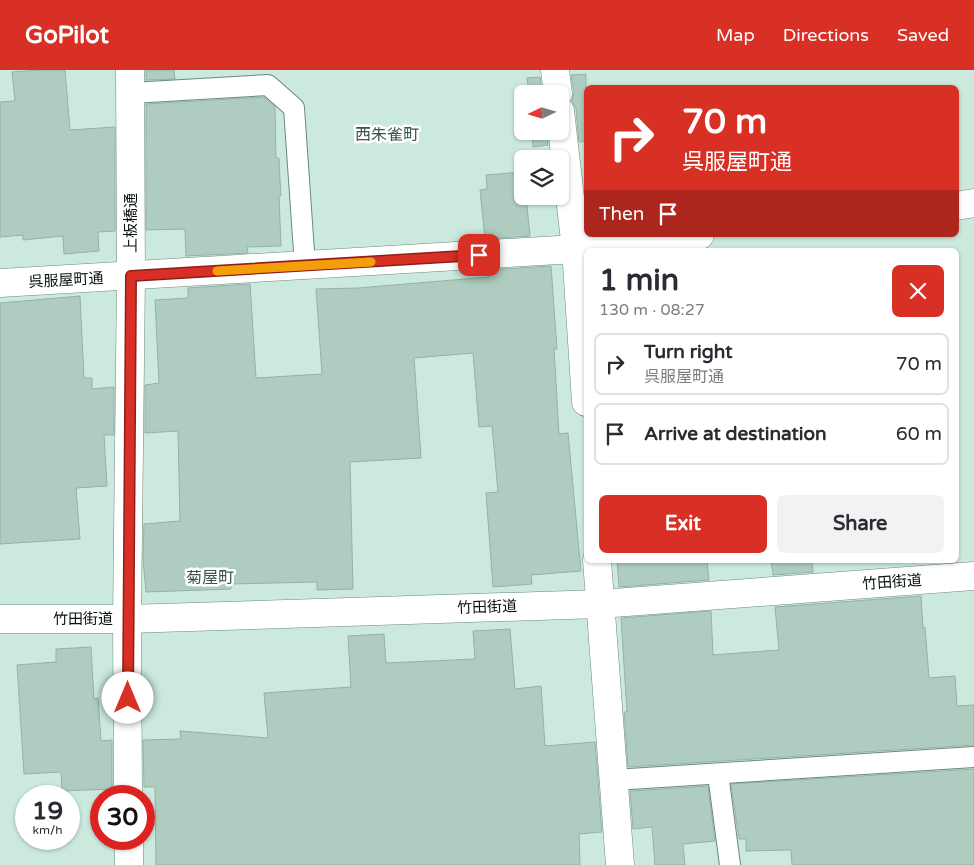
<!DOCTYPE html>
<meta charset="utf-8">
<style>
:root{--surface:#fff;--page:#f2f2f3;--text:#2b2b33;--muted:#7c7c81;--line:#e1e1e2;--accent:#d93025}
body{margin:0;font-family:"Varela Round","Noto Sans JP",sans-serif;background:var(--page);color:var(--text);height:100vh;display:flex;flex-direction:column;font-size:19px;white-space:nowrap}
*{box-sizing:border-box;margin:0}
p{font-size:16px;color:var(--muted)}
.icon{flex:none;width:28px;height:28px;fill:none;stroke:currentColor;stroke-width:2;stroke-linecap:round;stroke-linejoin:round}
.map{position:relative;flex:1;overflow:hidden}
.drawer{position:absolute;left:584px;top:178px;width:375px;height:315px;display:flex;flex-direction:column;background:var(--surface);border-radius:8px;box-shadow:0 1px 4px #0004}
.drawer>*{flex:none}
.guide{position:absolute;left:584px;top:15px;width:375px;height:152px;border-radius:8px;box-shadow:0 1px 4px #0004;background:#d93025;color:#fff;overflow:hidden}
.needle{width:32px;rotate:265deg}
.tools{position:absolute;left:514px;top:15px;display:grid;gap:10px}
.tools a{display:grid;place-items:center;width:55px;height:55px;border-radius:8px;background:var(--surface);box-shadow:0 1px 4px #0004;font-size:25px}
.speed{position:absolute;left:15px;top:715px;display:flex;gap:10px;font-size:25px;font-weight:700;text-align:center}
.speed>*{display:grid;place-content:center;width:65px;height:65px;border-radius:50%;background:var(--surface);box-shadow:0 1px 4px #0004;line-height:1}
.speed small{font-size:12px;font-weight:400}
.speed .limit{border:8px solid #d22;background:#fff;color:#111}
.pin{position:absolute;display:grid;place-items:center;width:42px;height:42px;color:#fff;margin:-21px;border-radius:10px;box-shadow:0 2px 8px #0006}
.me{position:absolute;width:55px;margin:-28px;rotate:0deg;stroke-linejoin:round;filter:drop-shadow(0 0 4px #0008)}
.turn{display:flex;align-items:center;gap:18px;height:105px;padding:0 15px;font-size:22px}
.turn .icon{width:65px;height:65px;stroke-width:2.5}
.turn b{display:block;font-size:35px;line-height:42px}
.then{display:flex;align-items:center;height:48px;padding:0 15px;background:#0003;gap:10px;font-size:19px}
.round{display:grid;place-items:center;flex:none;width:52px;height:52px;border-radius:8px;background:var(--page)}
.head{display:flex;align-items:center;justify-content:space-between;height:85px;padding:0 15px}
h1{font-size:30px;font-weight:700;line-height:38px}
.cta{display:flex;gap:10px;margin-top:auto;padding:10px 15px}
.cta a{flex:1;height:58px;border-radius:8px;background:var(--accent);color:#fff;font-size:20px;font-weight:700;line-height:58px;text-align:center}
.cta a+a{background:var(--page);color:var(--text)}
ul{padding:0;list-style:none}
li{display:flex;align-items:center;gap:15px;height:62px;margin:0 10px 8px;padding:0 5px;border:2px solid var(--line);border-radius:8px}
li div{flex:1}
li b{display:block;font-size:19px}
li em{font-style:normal}
header{display:flex;align-items:center;gap:30px;box-sizing:border-box;height:70px;padding:0 25px;background:var(--accent);color:#fff}
header strong{font-size:24px}
nav{display:flex;gap:28px;margin-inline-start:auto;font-size:18px}
.map>svg:first-child{display:block}
.building{fill:#aecdc0;stroke:#94b2a5}
.lines{fill:none;stroke-linecap:round;stroke-linejoin:round}
.lane-casing{stroke:#6b897d;stroke-width:22}
.street-casing{stroke:#6b897d;stroke-width:29}
.secondary-casing{stroke:#6b897d;stroke-width:29}
.lane{stroke:#fff;stroke-width:20}
.street{stroke:#fff;stroke-width:28}
.secondary{stroke:#fff;stroke-width:28}
.route-casing{stroke:#8d1f18;stroke-width:12}
.route{stroke:#d93025;stroke-width:9}
.slow{stroke:#f59e0b;stroke-width:9}
.labels{text-anchor:middle;dominant-baseline:central;stroke-width:5;stroke-linejoin:round;paint-order:stroke}
.street-label{font-size:15px;fill:#07120e;stroke:#fff}
.neighbourhood-label{font-size:16px;fill:#3a564b;stroke:#fff}
</style>
<header>
<strong>GoPilot</strong>
<nav><a>Map</a><a>Directions</a><a>Saved</a></nav>
</header>
<div class="map">
<svg width="974" height="795" viewBox="0 0 974 795">
<rect width="100%" height="100%" fill="#cbeadd"/>
<g class="building">
<polygon points="39,0 65,0 70,60 115,57 115,161 98,162 99,181 64,184 63,166 23,170 23,165 0,167 0,32 15,31 12,2"/>
<polygon points="146,0 174,0 175,9 146,10"/>
<polygon points="586,4 586,71 579,72 576,39 572,31 574,22 571,5"/>
<polygon points="540,7 542,24 529,24 527,8"/>
<polygon points="264,27 275,37 276,88 279,88 280,110 281,126 279,126 281,176 247,177 248,183 186,186 185,159 146,160 146,34"/>
<polygon points="532,61 547,61 548,75 533,77"/>
<polygon points="522,102 522,126 526,126 530,166 485,169 480,120 487,119 486,105"/>
<polygon points="551,196 557,279 554,279 559,364 568,363 581,501 531,505 532,514 493,517 486,423 498,422 492,356 479,357 473,283 414,288 421,388 350,392 353,519 317,520 317,512 231,514 231,519 146,522 143,490 144,454 180,451 178,361 145,363 145,315 159,313 155,230 188,228 188,218 250,214 256,308 322,304 316,219 358,218 489,207 488,200"/>
<polygon points="80,226 84,308 92,308 92,319 114,317 114,365 104,365 107,416 76,418 80,469 0,474 0,233"/>
<polygon points="617,490 707,490 709,510 619,517"/>
<polygon points="771,490 812,490 813,502 773,505"/>
<polygon points="921,526 923,558 925,557 929,608 955,606 957,636 974,635 974,675 628,697 624,642 627,642 621,548 711,541 713,585 779,580 775,537"/>
<polygon points="510,559 515,619 541,616 545,676 595,672 602,762 579,764 580,795 156,795 155,717 144,717 143,670 181,669 180,661 268,668 264,623 351,617 348,566 384,564 386,593 475,589 473,561"/>
<polygon points="91,577 94,629 98,628 101,671 112,670 112,719 62,721 61,702 24,704 17,595 56,592 56,579"/>
<polygon points="974,699 974,795 792,795 791,780 746,781 746,769 739,769 731,714"/>
<polygon points="708,716 715,771 683,774 685,795 655,795 652,757 633,759 630,721"/>
</g>
<g class="lines">
<g class="lane-casing">
<g id="lane">
<polyline points="131,23 268,15 294,38 305,196"/>
<polyline points="718,704 730,795"/>
<polyline points="614,710 974,687"/>
</g>
</g>
<g class="street-casing">
<g id="street">
<polyline points="555,0 558,24"/>
<polyline points="560,41 576,179 586,332"/>
<polyline points="956,136 974,133"/>
<polyline points="0,213 576,179 700,165"/>
<polyline points="597,490 620,795"/>
<polyline points="128,726 127,549 131,206 130,0"/>
<polyline points="129,769 129,795"/>
</g>
</g>
<g class="secondary-casing">
<polyline id="secondary" points="0,549 127,549 600,534 974,506"/>
</g>
<use href="#lane" class="lane"/>
<use href="#street" class="street"/>
<use href="#secondary" class="secondary"/>
</g>
<g class="lines">
<g class="route-casing">
<polyline id="route" points="128,628 131,206 479,185"/>
</g>
<use href="#route" class="route"/>
<polyline class="slow" points="217,201 371,192"/>
</g>
<g class="labels">
<g class="street-label">
<text transform="translate(131 153) rotate(-90)">上板橋通</text>
<text transform="translate(66 210) rotate(-3)">呉服屋町通</text>
<text transform="translate(892 512) rotate(-4)">竹田街道</text>
<text transform="translate(487 537) rotate(-2)">竹田街道</text>
<text x="83" y="549">竹田街道</text>
</g>
<g class="neighbourhood-label">
<text x="387" y="65">西朱雀町</text>
<text x="210" y="508">菊屋町</text>
</g>
</g>
</svg>
<div class="tools">
<a><svg class="needle" viewBox="-14 -14 28 28"><path d="M0-13l5 13h-10z" fill="#e53935"/><path d="M0 13l5-13h-10z" fill="#7c7c81"/></svg></a>
<a><svg class="icon" aria-label="layers" viewBox="0 0 24 24"><path d="M12 4l9 5-9 5-9-5zM3 14l9 5 9-5"/></svg></a>
</div>
<div class="speed"><div>19<small>km/h</small></div><div class="limit">30</div></div>
<div class="pin" style="left:479px;top:185px;background:#d93025"><svg class="icon" aria-label="arrive" viewBox="0 0 24 24"><path d="M6 21V4h12l-3 4 3 4H6"/></svg></div>
<svg class="me" style="left:128px;top:628px" viewBox="-20 -20 40 40"><circle r="19" fill="#fff"/><path d="M0-13L10 11 0 6-10 11z" fill="#d93025"/></svg>
<div class="guide">
<div class="turn"><svg class="icon" aria-label="right" viewBox="0 0 24 24"><path d="M7 20v-9h11M14 6l5 5-5 5"/></svg><div><b>70 m</b>呉服屋町通</div></div>
<div class="then">Then<svg class="icon" aria-label="arrive" viewBox="0 0 24 24"><path d="M6 21V4h12l-3 4 3 4H6"/></svg></div>
</div>
<section class="drawer">
<div class="head"><div><h1>1 min</h1><p>130 m · 08:27</p></div><a class="round" style="background:#d93025;color:#fff"><svg class="icon" aria-label="close" viewBox="0 0 24 24"><path d="M6 6l12 12M18 6L6 18"/></svg></a></div>
<ul>
<li><svg class="icon" aria-label="right" viewBox="0 0 24 24"><path d="M7 20v-9h11M14 6l5 5-5 5"/></svg><div><b>Turn right</b><p>呉服屋町通</p></div><em>70 m</em></li>
<li><svg class="icon" aria-label="arrive" viewBox="0 0 24 24"><path d="M6 21V4h12l-3 4 3 4H6"/></svg><div><b>Arrive at destination</b></div><em>60 m</em></li>
</ul>
<div class="cta"><a>Exit</a><a>Share</a></div>
</section>
</div>
